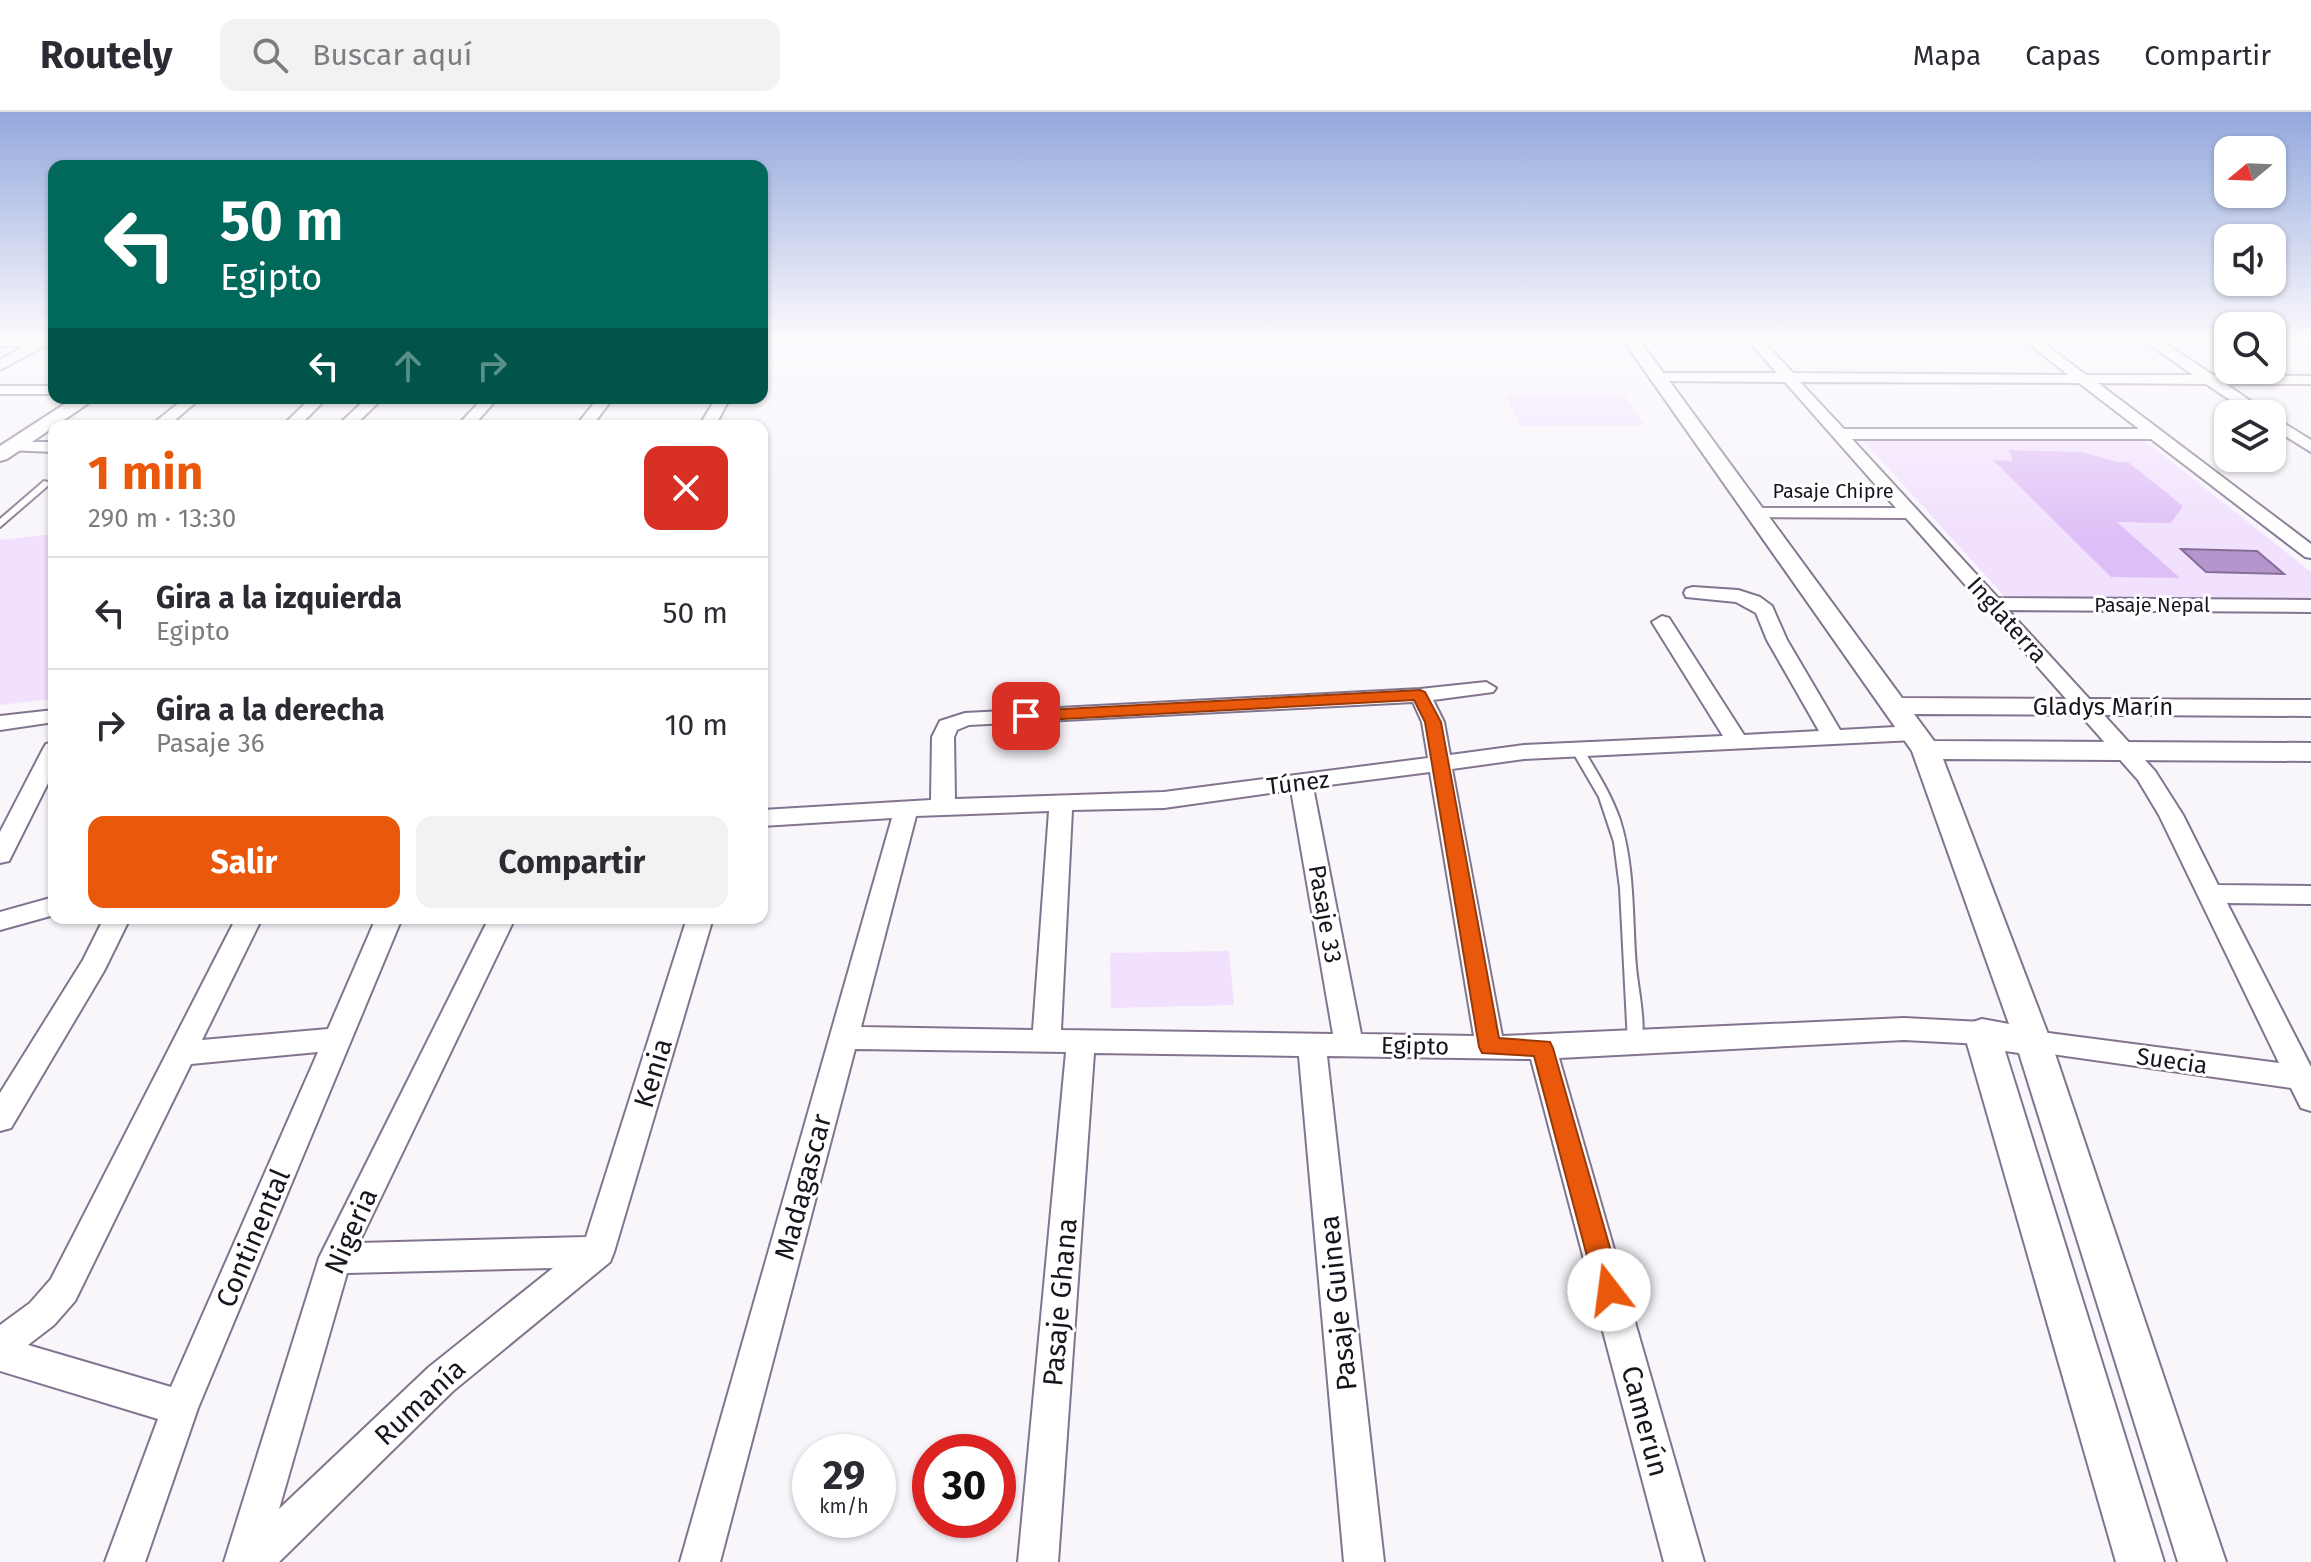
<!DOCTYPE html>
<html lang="es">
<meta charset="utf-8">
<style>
:root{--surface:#fff;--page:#f2f2f3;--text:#2b2b33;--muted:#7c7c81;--line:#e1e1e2;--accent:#ea580c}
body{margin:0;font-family:"Fira Sans",sans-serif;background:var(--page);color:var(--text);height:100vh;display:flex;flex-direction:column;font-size:30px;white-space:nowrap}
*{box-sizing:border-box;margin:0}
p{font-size:26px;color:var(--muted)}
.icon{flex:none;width:44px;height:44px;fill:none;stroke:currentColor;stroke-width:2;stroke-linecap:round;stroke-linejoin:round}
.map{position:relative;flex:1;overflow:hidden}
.drawer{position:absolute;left:48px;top:308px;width:720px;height:504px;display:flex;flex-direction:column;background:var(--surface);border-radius:16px;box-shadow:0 2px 6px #0004}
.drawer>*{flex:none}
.banner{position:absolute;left:48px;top:48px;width:720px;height:244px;border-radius:16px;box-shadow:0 2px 6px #0004;background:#00695c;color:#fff;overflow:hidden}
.needle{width:52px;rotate:251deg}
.controls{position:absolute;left:2214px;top:24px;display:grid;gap:16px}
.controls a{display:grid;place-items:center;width:72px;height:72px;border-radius:16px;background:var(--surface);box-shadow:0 2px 6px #0004;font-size:40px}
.speed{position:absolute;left:792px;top:1322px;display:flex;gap:16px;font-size:40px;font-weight:700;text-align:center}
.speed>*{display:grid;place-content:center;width:104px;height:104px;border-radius:50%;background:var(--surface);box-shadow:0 2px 6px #0004;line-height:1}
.speed small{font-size:20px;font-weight:400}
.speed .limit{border:12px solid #d22;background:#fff;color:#111}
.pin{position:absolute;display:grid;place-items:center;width:68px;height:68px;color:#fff;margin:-34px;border-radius:16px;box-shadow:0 4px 12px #0006}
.me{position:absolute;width:88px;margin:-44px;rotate:345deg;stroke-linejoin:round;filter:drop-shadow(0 0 6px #0008)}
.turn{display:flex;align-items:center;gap:28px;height:168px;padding:0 40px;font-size:36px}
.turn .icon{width:104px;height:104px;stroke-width:2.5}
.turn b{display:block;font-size:56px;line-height:68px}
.lanes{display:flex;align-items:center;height:76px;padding:0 40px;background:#0003;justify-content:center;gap:40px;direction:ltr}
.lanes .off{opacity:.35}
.round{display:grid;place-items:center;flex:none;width:84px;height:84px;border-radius:16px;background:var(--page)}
.headline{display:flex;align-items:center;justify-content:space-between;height:136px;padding:0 40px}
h1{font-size:48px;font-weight:700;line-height:60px;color:var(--accent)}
.cta{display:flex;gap:16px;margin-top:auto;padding:16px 40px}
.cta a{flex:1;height:92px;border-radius:16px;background:var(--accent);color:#fff;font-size:32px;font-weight:700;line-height:92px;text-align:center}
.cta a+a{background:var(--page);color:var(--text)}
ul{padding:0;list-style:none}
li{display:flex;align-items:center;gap:24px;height:112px;padding:0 40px;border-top:2px solid var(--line)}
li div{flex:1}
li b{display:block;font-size:30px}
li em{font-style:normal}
header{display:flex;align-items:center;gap:48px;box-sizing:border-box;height:112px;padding:0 40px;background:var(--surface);border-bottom:2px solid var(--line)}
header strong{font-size:38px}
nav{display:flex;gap:44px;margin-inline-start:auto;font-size:28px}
.search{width:560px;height:72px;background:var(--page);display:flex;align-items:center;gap:20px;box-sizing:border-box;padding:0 28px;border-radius:16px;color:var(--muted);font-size:30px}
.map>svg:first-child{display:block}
.green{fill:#f1e0fe}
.water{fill:#b595cc;stroke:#866e98;stroke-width:2}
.building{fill:#debef7}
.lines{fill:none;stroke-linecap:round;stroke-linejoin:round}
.service-casing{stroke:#82748e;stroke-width:4}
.minor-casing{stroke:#82748e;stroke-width:4}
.tertiary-casing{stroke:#82748e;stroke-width:4}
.service{fill:#fff;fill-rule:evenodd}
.minor{fill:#fff;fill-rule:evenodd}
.tertiary{fill:#fff;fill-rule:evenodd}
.route{fill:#ea580c;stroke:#983908;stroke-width:2}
.labels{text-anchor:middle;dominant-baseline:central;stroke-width:6;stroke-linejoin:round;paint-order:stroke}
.far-street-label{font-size:20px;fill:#1a141e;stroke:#fff}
.street-label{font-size:24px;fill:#1a141e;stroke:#fff}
.near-street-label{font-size:28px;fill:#1a141e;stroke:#fff}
</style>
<header>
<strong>Routely</strong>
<div class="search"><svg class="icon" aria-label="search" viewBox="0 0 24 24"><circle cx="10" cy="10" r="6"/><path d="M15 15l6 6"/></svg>Buscar aquí</div>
<nav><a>Mapa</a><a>Capas</a><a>Compartir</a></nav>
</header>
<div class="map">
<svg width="2311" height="1450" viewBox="0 0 2311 1450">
<rect width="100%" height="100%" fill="#f8f5fb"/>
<g class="green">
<polygon points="1505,282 1624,282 1644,313 1520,314"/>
<polygon points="1861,326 2144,328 2311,460 2311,487 2005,485"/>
<polygon points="54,422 54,581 50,587 0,593 0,428"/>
<polygon points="1229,839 1234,893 1111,896 1110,841"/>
</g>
<polygon class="water" points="2181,437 2257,439 2284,462 2206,460"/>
<polygon class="building" points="2009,338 2082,340 2117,350 2128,350 2183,394 2171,411 2117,410 2180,466 2111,465 1993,348 2013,349"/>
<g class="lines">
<g class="service-casing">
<g id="service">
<polygon points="44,369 51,371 0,415 0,407"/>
<path d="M1577,634L1583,637C1597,660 1611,682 1620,708C1635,756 1632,806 1636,855C1638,877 1647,915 1640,935L1635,937L1630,935L1628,931L1620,776L1614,730L1599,685L1571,637Z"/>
</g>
</g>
<g class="minor-casing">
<g id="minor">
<path d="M1745,225H1759L1793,261L2068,263L2021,225H2036L2086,263H2193L2139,225H2155L2213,263L2311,264V272H2226L2269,302H2251L2206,272L2098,271L2311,432V446L2305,445L2151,327H1852L1998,486L2311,488V500L2008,498L2155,659L2183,703L2218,773L2311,774V792L2227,791L2311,955V999L2301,996L2291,976L2023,938L2019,930L2023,922L2033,919L2279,951L2159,703L2138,668L1906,406L1750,405L1747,401L1750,397L1756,396H1896L1785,270L1658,269L1651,265L1658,261H1777ZM1800,270L2079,271L2139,317H1844Z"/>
<polygon points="0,226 54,226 54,234 44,234 0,258 0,248 24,234 0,234"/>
<rect x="0" y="274" width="54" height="8"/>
<polygon points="185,286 201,286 168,314 150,314"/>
<polygon points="311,286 327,286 299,314 282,314"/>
<polygon points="367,286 383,286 354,314 337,314"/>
<polygon points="483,286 498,286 473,314 457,314"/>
<polygon points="598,286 613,286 592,314 576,314"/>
<polygon points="716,286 730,286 715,314 699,314"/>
<polygon points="2272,304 2311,328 2311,340 2272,316"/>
<polygon points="12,330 54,330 54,340 6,338 4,335"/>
<path d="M1693,475L1738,478L1760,485L1772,494L1787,528L1840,618L1914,614L1925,621L1914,628L1524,647L1452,657L1502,924L1904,906L1982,910L1992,913L1996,921L1992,929L1982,932L1904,928L1559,946L1704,1450H1664L1531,947L1327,944L1384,1450H1344L1299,944L1094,941L1058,1450H1018L1066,940L855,937L720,1450H680L892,706L762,714V698L931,688L932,625L940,609L965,601L1420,577L1486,570L1496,576L1493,580L1433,588L1444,610L1450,643L1524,633L1723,624L1652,510L1662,504L1669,506L1744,623L1819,619L1767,528L1756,501L1736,490L1686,485L1684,481L1686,477ZM1413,590L1422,610L1428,646L1164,680L955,687L954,625L957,618L969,613ZM1430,660L1474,924L1361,922L1313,675ZM1291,678L1333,922L1061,918L1072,698L1164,696ZM1049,699L1033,918L861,915L916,704Z"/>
<polygon points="54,598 54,610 0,618 0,604"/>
<polygon points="54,630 54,659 9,749 0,751 0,720 43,637 46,632"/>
<polygon points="54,785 54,803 0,818 0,800"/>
<polygon points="104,806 130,806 104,859 11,1016 0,1019 0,981 83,848"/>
<path d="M236,806H262L202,928L328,917L376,806H402L198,1296L145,1450H105L158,1307L0,1259V1213L30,1191L51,1167ZM318,940L171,1275L28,1233L54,1213L75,1189L191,952Z"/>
<path d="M489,806H515L359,1131L586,1125L687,806H713L614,1140L610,1150L453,1279L279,1450H224L319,1146ZM553,1156L429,1255L279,1397L347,1161Z"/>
</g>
</g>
<g class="tertiary-casing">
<g id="tertiary">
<polygon points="1621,225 1637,225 1902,586 2311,588 2311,604 1914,602 1934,629 2311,631 2311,649 1943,647 2051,930 2226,1450 2178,1450 2019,941 2005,939 2164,1450 2116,1450 1964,921 1970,911 1982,907 2009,912 1912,639"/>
<polygon points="74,286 96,286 7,347 0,349 0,334"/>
</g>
</g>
<use href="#service" class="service"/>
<use href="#minor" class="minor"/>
<use href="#tertiary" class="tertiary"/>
</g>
<linearGradient id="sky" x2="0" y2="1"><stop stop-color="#93a8dd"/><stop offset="0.53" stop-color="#fcfafd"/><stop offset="1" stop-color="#fcfafd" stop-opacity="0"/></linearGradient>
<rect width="2311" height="428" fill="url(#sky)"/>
<polygon class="route" points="1420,578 1425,580 1441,610 1499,926 1550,930 1553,936 1622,1178 1618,1186 1609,1189 1600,1186 1596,1178 1534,944 1482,941 1479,935 1425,610 1414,588 1026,609 1018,604 1026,599"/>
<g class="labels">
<g class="far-street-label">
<text x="1833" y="379">Pasaje Chipre</text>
<text x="2152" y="493">Pasaje Nepal</text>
</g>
<g class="street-label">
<text transform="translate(2007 508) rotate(48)">Inglaterra</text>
<text x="2103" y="595">Gladys Marín</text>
<text transform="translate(1298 671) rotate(-7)">Túnez</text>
<text transform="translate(1325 802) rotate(80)">Pasaje 33</text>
<text transform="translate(1415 934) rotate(1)">Egipto</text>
<text transform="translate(2172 949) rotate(8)">Suecia</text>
</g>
<g class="near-street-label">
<text transform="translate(653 961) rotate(-73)">Kenia</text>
<text transform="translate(803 1075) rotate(-75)">Madagascar</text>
<text transform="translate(351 1119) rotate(-66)">Nigeria</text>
<text transform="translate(253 1126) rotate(-67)">Continental</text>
<text transform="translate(1060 1190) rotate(-85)">Pasaje Ghana</text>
<text transform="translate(1338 1191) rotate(-96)">Pasaje Guinea</text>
<text transform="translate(420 1290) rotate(-43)">Rumanía</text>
<text transform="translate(1645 1309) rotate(75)">Camerún</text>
</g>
</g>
</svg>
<div class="controls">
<a><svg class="needle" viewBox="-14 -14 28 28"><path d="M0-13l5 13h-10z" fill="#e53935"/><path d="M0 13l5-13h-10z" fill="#7c7c81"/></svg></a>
<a><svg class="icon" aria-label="sound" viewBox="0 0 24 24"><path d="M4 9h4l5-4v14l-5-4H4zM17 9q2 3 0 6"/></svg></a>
<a><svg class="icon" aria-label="search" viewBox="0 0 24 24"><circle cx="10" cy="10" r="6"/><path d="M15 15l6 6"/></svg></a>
<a><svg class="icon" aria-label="layers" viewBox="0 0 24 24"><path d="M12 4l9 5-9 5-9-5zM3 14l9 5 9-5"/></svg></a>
</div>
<div class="speed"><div>29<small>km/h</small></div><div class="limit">30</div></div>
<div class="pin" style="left:1026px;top:604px;background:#d93025"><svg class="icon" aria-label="arrive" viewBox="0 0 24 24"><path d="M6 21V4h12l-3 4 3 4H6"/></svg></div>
<svg class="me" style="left:1609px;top:1178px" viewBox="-20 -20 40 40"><circle r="19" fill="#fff"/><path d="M0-13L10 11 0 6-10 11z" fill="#ea580c"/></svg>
<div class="banner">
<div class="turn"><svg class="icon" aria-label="left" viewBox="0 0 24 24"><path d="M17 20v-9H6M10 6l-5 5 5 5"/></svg><div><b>50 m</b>Egipto</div></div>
<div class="lanes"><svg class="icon" aria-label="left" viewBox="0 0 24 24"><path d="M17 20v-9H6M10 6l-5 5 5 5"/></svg><svg class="icon off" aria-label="ahead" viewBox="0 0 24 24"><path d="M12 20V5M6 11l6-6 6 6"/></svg><svg class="icon off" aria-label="right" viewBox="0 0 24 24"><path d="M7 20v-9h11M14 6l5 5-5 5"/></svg></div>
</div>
<section class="drawer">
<div class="headline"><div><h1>1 min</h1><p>290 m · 13:30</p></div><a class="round" style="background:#d93025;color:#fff"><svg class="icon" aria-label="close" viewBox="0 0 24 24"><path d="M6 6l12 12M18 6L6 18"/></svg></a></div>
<ul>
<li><svg class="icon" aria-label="left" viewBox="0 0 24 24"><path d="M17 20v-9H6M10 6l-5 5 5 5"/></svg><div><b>Gira a la izquierda</b><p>Egipto</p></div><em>50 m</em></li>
<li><svg class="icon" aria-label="right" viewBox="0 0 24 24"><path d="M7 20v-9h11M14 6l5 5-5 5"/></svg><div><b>Gira a la derecha</b><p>Pasaje 36</p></div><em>10 m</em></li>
</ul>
<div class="cta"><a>Salir</a><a>Compartir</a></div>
</section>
</div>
